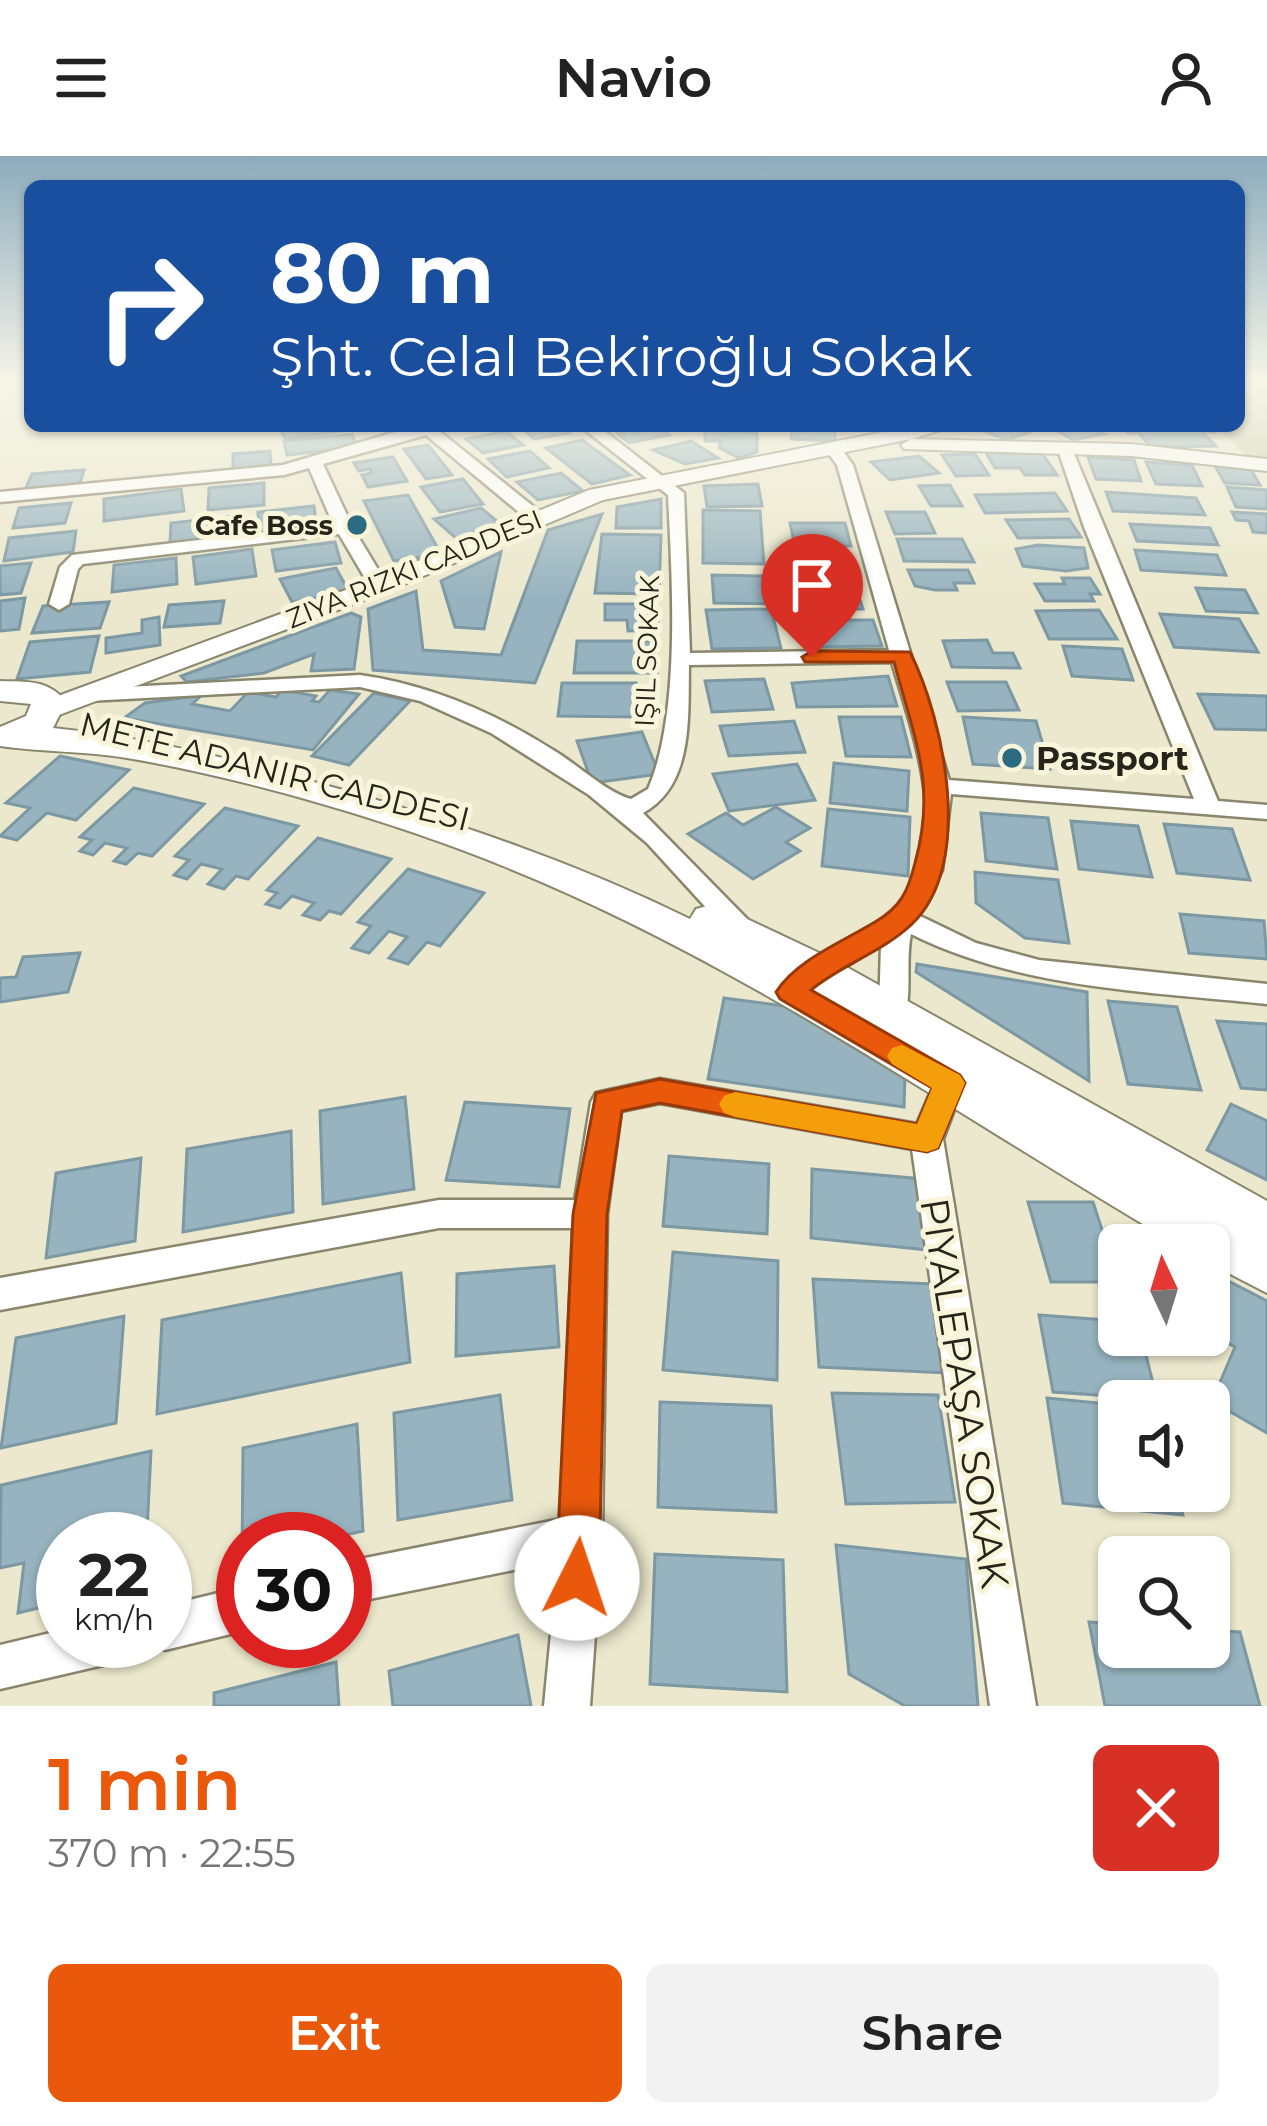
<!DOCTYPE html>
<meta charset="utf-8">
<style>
:root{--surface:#fff;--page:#f2f2f2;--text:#222;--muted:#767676;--accent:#ea580c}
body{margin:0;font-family:Montserrat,sans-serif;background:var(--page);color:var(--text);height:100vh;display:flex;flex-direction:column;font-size:45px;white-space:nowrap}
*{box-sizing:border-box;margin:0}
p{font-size:39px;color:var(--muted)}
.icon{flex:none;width:66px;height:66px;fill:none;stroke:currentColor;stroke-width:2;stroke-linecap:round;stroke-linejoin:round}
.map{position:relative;height:1550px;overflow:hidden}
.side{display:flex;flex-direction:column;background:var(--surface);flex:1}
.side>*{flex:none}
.top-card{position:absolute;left:24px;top:24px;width:1221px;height:252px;border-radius:18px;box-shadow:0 3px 9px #0004;background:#1a4fa0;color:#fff;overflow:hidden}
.needle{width:78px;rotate:356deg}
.buttons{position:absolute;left:1098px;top:1068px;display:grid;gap:24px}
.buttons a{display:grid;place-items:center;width:132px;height:132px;border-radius:18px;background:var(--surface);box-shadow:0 3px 9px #0004;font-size:60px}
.speed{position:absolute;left:36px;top:1356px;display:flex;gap:24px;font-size:60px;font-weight:700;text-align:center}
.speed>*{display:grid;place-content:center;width:156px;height:156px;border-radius:50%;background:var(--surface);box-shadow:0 3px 9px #0004;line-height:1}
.speed small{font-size:30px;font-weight:400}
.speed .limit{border:18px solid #d22;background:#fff;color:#111}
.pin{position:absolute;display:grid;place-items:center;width:102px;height:102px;color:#fff;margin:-123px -51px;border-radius:50% 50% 50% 0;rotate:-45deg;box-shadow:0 0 12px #0007}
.pin .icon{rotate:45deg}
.me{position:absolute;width:132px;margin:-66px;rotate:4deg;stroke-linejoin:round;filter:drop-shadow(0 0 9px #0008)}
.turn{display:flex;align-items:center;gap:42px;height:252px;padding:0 48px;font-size:54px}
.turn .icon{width:156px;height:156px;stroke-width:2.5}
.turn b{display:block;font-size:84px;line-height:102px}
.round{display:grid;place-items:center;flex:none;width:126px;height:126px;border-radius:18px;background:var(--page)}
.headline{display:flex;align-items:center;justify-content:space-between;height:204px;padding:0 48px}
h1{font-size:72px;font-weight:600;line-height:90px;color:var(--accent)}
.cta{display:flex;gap:24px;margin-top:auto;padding:24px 48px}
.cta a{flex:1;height:138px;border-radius:18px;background:var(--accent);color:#fff;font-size:48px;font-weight:600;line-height:138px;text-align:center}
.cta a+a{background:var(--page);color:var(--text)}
header{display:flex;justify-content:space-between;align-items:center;height:156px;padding:0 48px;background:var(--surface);font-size:54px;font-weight:600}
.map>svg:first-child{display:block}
.green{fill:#cfcbaf}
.building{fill:#96b3bf;stroke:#7c98a3;stroke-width:3}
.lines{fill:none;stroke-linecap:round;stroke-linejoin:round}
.street-casing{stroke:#89866d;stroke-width:5}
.secondary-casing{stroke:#89866d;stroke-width:4}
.primary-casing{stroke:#89866d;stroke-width:4}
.street{fill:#fff;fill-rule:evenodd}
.secondary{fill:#fff;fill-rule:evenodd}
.primary{fill:#fff;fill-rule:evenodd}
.route{fill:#ea580c;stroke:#983908;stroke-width:3}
.slow{fill:#f59e0b}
.poi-dot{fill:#2d6b81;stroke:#f9f5da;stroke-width:4.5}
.labels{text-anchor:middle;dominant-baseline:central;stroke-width:10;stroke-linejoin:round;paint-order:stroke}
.far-poi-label{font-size:27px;font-weight:bold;fill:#27251b;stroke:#f9f5da;text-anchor:end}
.far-street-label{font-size:27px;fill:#27251b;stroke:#f9f5da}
.poi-label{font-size:33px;font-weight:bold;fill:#27251b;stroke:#f9f5da;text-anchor:start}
.street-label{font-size:33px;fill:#27251b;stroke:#f9f5da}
.near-street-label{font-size:39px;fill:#27251b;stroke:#f9f5da}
</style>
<header><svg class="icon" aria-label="menu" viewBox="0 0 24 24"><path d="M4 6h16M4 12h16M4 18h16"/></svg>Navio<svg class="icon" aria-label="person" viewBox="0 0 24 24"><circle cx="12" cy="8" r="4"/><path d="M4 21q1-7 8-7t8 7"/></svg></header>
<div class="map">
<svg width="1267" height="1550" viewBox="0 0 1267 1550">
<rect width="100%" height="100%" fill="#ece8cd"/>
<polygon class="green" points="1239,225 1267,225 1267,304 1251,304 1216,270 1239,270"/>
<g class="building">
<polygon points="279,270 338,270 340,275 285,283"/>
<polygon points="520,270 561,270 569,277 534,283"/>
<polygon points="609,270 657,270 669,279 629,287"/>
<polygon points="792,270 835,270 835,285 791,283"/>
<polygon points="988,270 1012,270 1028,277 1006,284 980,273"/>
<polygon points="1049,270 1100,270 1106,272 1097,275 1104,278 1073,284"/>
<polygon points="1121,270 1208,270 1214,276 1202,276 1216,290 1151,291 1139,277 1128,277"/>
<polygon points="705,273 757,277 757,296 739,302 720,292 720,285 705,285"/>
<polygon points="506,275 523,289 483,297 466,283"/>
<polygon points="352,278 357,291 287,299 284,285"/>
<polygon points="582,284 630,319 592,328 546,292"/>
<polygon points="691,285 718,302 685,308 653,294"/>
<polygon points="428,289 452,319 426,323 404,293"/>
<polygon points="270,295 271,312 233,315 233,298"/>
<polygon points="530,295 549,312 507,321 488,303"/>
<polygon points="986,297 1042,297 1057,319 1025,319 1020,312 995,312"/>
<polygon points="975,298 989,319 956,320 942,299"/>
<polygon points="919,300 939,317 890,324 871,306"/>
<polygon points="393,301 407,325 368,331 362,319 372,317 370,313 359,315 354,307"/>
<polygon points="1088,301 1134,304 1141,325 1096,323"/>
<polygon points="1146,306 1192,309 1202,330 1156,328"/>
<polygon points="1215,310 1250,312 1260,329 1225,327"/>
<polygon points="84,314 79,330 25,334 32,318"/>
<polygon points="561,317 583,335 538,344 517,326"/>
<polygon points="463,323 483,348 440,356 421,331"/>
<polygon points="264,327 264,349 208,354 209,332"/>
<polygon points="758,328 762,350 707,351 704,330"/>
<polygon points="950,329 962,350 931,350 919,330"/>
<polygon points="1227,331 1267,334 1267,353 1236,351"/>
<polygon points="181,333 184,355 104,365 104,343"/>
<polygon points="1106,336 1196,342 1205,359 1113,355"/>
<polygon points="1055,337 1067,355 985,357 975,339"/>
<polygon points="408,339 441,398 394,405 364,345"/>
<polygon points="661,343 661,372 616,372 617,351"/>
<polygon points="71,347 65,367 13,372 19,352"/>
<polygon points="314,350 316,368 259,374 258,356"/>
<polygon points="481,352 503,370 456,382 434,363"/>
<polygon points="703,354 760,355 764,408 703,407"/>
<polygon points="886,356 925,356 935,377 895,378"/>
<polygon points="1232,356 1267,358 1267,377 1253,376 1249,365 1236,364"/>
<polygon points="602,358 535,527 373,514 368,453 416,435 423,494 501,499 548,374"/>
<polygon points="236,360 238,379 170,387 171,367"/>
<polygon points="1069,363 1081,381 1018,382 1006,364"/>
<polygon points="790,367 845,367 851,390 795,390"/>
<polygon points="1130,368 1210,372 1218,389 1137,385"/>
<polygon points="76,375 73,396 4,405 9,382"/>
<polygon points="602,378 661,379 659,438 595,437"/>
<polygon points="897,383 962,383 974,406 904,405"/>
<polygon points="335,386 341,407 276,415 272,394"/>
<polygon points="1038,389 1084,392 1088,412 1066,415 1023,410 1016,393"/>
<polygon points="252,393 256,420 196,428 193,401"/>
<polygon points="1135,394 1217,399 1226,419 1141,414"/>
<polygon points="795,395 847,395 855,420 802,420"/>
<polygon points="501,396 484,473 455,471 441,425"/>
<polygon points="176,402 177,428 112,436 114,409"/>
<polygon points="31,407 21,437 0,439 0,410"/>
<polygon points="336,412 349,436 292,446 280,423"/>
<polygon points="908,414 968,414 974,427 954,427 957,434 935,434 915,430"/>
<polygon points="712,419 771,420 774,448 714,447"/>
<polygon points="1062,422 1090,422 1100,438 1090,438 1094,445 1045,445 1035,428 1065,428"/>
<polygon points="803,430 855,430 863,453 809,454"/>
<polygon points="1196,432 1245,434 1257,457 1206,455"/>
<polygon points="25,442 19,473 0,475 0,445"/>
<polygon points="224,445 220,467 164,471 169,449"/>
<polygon points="109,446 100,472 32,477 43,450"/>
<polygon points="605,448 642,448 643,459 657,459 659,474 628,475 627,464 605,464"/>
<polygon points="771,453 781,492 712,493 706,454"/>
<polygon points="1099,454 1117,483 1049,483 1036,455"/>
<polygon points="351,457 361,461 354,513 311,515 314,498 264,517 187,526 181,520"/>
<polygon points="1160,458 1239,463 1258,496 1174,491"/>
<polygon points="159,461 160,489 106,497 106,482 142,477 142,464"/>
<polygon points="807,464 873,464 882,490 814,491"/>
<polygon points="99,480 90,516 17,523 30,486"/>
<polygon points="987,484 993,497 1013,497 1020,512 952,511 943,485"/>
<polygon points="577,485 657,485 657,517 574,517"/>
<polygon points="1063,490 1122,493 1133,524 1072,520"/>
<polygon points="888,520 897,550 797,551 792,527"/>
<polygon points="764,523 773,553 712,556 705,525"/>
<polygon points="947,526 1006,526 1019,554 958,555"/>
<polygon points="562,527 636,527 635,561 558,560"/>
<polygon points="282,534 316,540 312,545 319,546 330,534 359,538 313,594 124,562 145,547 202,539 192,548 230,555 248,536 276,541"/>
<polygon points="374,537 410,545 349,609 312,600"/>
<polygon points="1198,538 1267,540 1267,574 1215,573"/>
<polygon points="839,561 901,561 911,601 846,600"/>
<polygon points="963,561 1036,565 1050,613 973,608"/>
<polygon points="794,565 805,596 729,600 720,570"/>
<polygon points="642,576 659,618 592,627 577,585"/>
<polygon points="60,600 129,614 76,664 47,657 17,684 0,680 30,652 6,647"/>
<polygon points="834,607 909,615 907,655 830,647"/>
<polygon points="797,608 815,644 729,655 713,618"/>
<polygon points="134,632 204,648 152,700 138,697 126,708 114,705 127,692 105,687 93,699 80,695 92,684 80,681"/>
<polygon points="776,651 810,672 786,686 800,695 753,723 688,678 726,657 743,669"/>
<polygon points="225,652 298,670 248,723 236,720 224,733 208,728 222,713 201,708 187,723 174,719 189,704 175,700"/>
<polygon points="828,653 910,661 908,720 822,710"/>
<polygon points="981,657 1048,662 1057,713 986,705"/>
<polygon points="1071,665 1138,670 1152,721 1079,713"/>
<polygon points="1164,668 1232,673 1250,724 1177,717"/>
<polygon points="318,682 391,703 341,758 329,755 320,764 303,759 314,747 292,740 280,752 266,748 277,737 267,734"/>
<polygon points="408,713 484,737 440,790 427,786 408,808 389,802 407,781 389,775 369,797 352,792 371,770 358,766"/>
<polygon points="975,716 1058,724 1069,787 1025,782 976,747"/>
<polygon points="1180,758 1264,765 1267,803 1189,797"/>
<polygon points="80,797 68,836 0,846 0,822 16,821 23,801"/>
<polygon points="917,808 1087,836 1089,925 916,816"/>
<polygon points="724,842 792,851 905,919 904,951 708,923"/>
<polygon points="1108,845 1177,851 1201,934 1128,928"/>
<polygon points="1217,865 1267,868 1267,934 1241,932"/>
<polygon points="405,941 414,1033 323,1048 320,955"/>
<polygon points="465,946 570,953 559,1031 446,1024"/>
<polygon points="1231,948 1267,965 1267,1024 1207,994"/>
<polygon points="291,975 293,1056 183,1076 187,993"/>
<polygon points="669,1000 769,1008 767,1078 663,1070"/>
<polygon points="141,1002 135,1085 46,1102 56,1017"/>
<polygon points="812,1013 923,1023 928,1094 811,1082"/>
<polygon points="1028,1046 1093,1046 1119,1126 1051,1126"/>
<polygon points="673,1096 778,1105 777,1224 663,1214"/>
<polygon points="554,1110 559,1191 456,1200 457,1118"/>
<polygon points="1209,1115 1267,1145 1267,1277 1212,1245 1235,1191 1209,1177"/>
<polygon points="401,1117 410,1206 157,1258 162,1164"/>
<polygon points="813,1123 934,1128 947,1217 819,1211"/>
<polygon points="1039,1159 1119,1165 1119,1179 1141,1179 1157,1243 1053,1236"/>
<polygon points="124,1160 116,1267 1,1292 16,1182"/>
<polygon points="832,1237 938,1239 955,1346 846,1348"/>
<polygon points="500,1239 512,1344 398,1364 394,1257"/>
<polygon points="1047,1242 1119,1249 1119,1335 1178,1335 1183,1359 1063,1347"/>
<polygon points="660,1246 771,1250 776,1356 658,1351"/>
<polygon points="357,1268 363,1375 327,1383 243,1383 242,1402 243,1292"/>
<polygon points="151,1295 147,1376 116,1383 63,1383 63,1446 18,1457 24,1407 0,1412 1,1329"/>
<polygon points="836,1389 966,1403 978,1550 905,1550 849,1518"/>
<polygon points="655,1398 783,1404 787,1536 650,1528"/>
<polygon points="1089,1466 1119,1468 1119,1491 1209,1491 1209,1474 1240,1476 1260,1550 1105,1550"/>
<polygon points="518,1479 531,1550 393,1550 389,1515"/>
<polygon points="336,1506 339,1550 214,1550 214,1537"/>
</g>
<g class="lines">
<g class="street-casing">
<g id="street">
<polygon points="416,270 434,271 544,359 544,367 532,367 426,279 323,308 353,372 388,430 386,434 372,434 339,378 83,408 78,413 69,448 59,454 49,448 60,411 72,399 333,368 309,312 284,319 0,346 0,336 283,309"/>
<path d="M580,270H598L684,337L690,497L889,494L837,309L826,294L840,291L853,309L949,624L1194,643L1084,371L1057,291L1070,288L1218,645L1267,649V663L951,638L942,714L918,759L976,787L1039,804L1267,828V848C1145,835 1022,833 911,778C905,805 913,840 903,864H883L879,857L881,788L814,831H794L790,824L794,817C823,799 872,777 895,753C957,689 912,577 892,506L689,509C688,560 694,629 643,657L752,768L755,774L752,780H732L647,687L589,639L491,577L420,545L360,531L87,545L76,539L87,533L360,519C430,529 493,556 553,594C577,608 607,637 631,643L648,633C681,557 672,422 668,339Z"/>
<polygon points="949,915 960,919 964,927 943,983 1036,1550 990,1550 912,993 660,947 621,955 607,1058 602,1380 590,1550 544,1550 558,1405 345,1448 345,1406 561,1363 573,1072 439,1072 0,1154 0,1122 439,1044 575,1044 591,946 596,937 660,923 917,968 938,919"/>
<polygon points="243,1431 243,1475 165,1494 150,1487 165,1485 165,1450"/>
<polygon points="63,1474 63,1485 134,1485 127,1500 112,1507 0,1533 0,1489"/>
</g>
</g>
<g class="secondary-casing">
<polygon id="secondary" points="914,270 955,270 911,283 1131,288 1267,303 1267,315 1131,300 904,293 901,289 911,283 603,344 388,435 59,559 49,562 35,553 39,547 370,425 589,334"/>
</g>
<g class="primary-casing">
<path id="primary" d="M0,525C27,526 48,523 66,546L53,572C151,582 245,606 339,633C461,668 576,707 690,763L696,753L711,749L726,753L832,803L1267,1045V1137L1209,1107V1089H1178C956,959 743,806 503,710C392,665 245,622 127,602C85,595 41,596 0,590V571L26,560L31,548L0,545Z"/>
</g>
<use href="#street" class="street"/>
<use href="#secondary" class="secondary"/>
<use href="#primary" class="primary"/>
</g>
<linearGradient id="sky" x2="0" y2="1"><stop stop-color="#8cabbc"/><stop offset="0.51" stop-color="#f6f5e8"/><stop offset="1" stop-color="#f6f5e8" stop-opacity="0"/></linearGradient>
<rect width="1267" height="442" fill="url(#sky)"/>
<path class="route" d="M812,495L910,496C944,564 975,708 912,768C884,795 841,809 811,834L960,919L965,927L938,992L927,996L660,947L622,955L607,1058L599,1422L592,1437L577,1444L562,1437L556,1422L573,1058L596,937L660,923L917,968L932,932L780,843L776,836C796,804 844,785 875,766C901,751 908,735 915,707C937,628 914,582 894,506H805L802,501Z"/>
<polygon class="slow" points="902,889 960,919 965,927 938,992 927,996 735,961 724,957 719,948 724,940 735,936 917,968 932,932 892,908 887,900 892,892"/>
<g class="poi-dot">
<circle cx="357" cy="369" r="12"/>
<circle cx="1012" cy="602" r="12"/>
</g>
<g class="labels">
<g class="far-poi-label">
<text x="333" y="369">Cafe Boss</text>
</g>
<g class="far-street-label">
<text transform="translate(414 413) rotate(-22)">ZIYA RIZKI CADDESI</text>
<text transform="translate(647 495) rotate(-88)">IŞIL SOKAK</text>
</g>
<g class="poi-label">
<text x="1036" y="602">Passport</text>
</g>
<g class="street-label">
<text transform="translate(275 615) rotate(14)">METE ADANIR CADDESI</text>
</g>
<g class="near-street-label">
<text transform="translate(965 1237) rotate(81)">PIYALEPAŞA SOKAK</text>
</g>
</g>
</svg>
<div class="buttons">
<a><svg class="needle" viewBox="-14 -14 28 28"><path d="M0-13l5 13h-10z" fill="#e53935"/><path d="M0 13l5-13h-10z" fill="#767676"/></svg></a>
<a><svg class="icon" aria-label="sound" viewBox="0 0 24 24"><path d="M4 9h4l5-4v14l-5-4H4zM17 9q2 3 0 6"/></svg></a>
<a><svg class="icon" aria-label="search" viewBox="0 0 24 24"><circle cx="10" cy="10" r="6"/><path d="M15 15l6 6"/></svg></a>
</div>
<div class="speed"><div>22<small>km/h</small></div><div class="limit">30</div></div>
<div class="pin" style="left:812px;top:501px;background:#d93025"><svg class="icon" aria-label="arrive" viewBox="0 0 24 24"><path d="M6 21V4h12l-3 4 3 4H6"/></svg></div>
<svg class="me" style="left:577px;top:1422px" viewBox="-20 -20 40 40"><circle r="19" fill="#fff"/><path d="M0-13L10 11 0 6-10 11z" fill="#ea580c"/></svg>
<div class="top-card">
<div class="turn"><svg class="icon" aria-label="right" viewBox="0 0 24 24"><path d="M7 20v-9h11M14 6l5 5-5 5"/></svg><div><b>80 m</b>Şht. Celal Bekiroğlu Sokak</div></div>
</div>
</div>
<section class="side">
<div class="headline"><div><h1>1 min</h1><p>370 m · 22:55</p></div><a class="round" style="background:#d93025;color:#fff"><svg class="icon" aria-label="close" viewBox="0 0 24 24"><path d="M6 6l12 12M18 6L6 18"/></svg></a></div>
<div class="cta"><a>Exit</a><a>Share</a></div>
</section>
